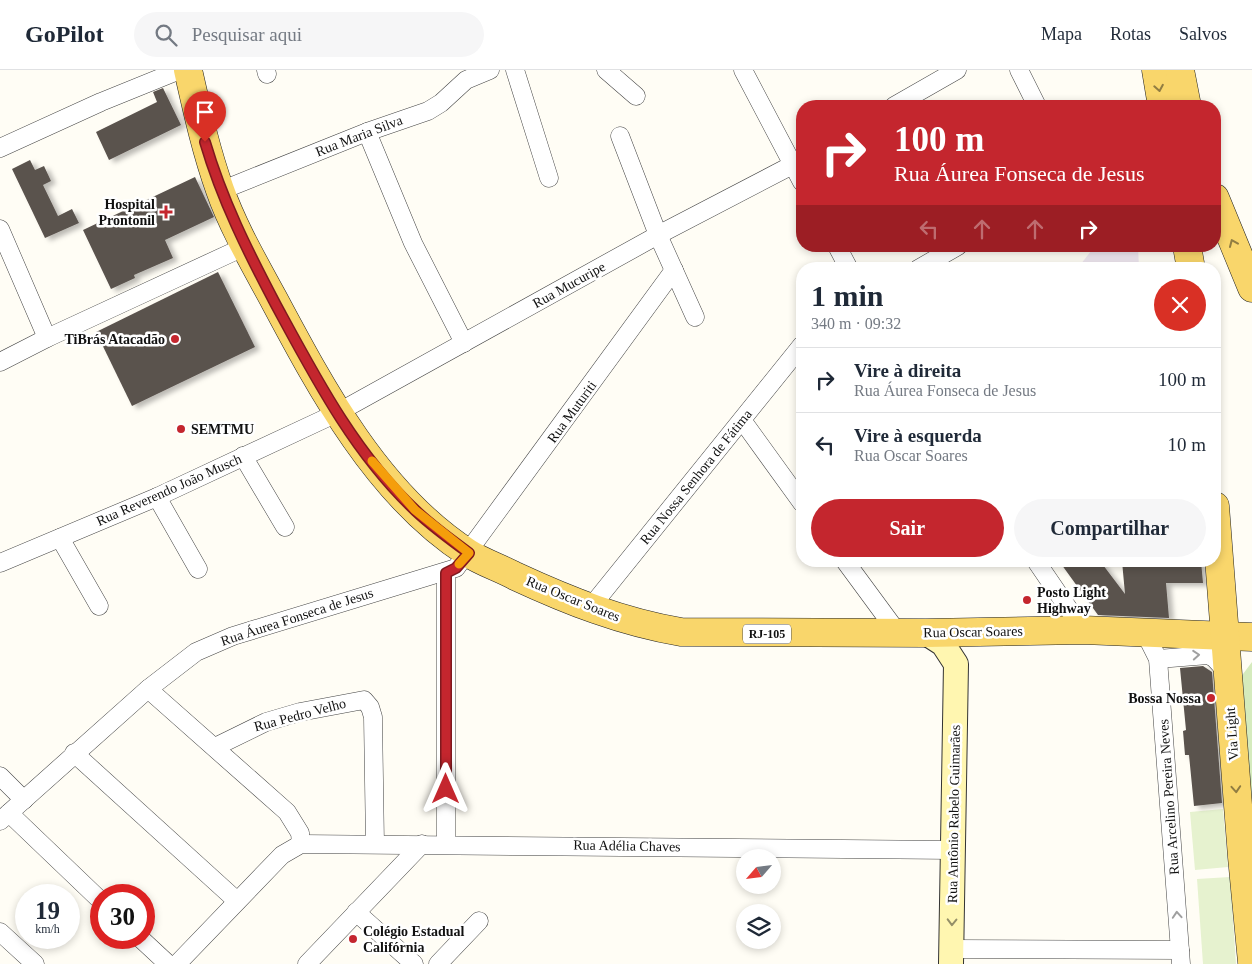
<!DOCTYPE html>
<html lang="pt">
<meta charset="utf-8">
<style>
:root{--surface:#fff;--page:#f6f6f7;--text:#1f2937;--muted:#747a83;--line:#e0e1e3;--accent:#c4262e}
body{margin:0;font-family:Georgia,serif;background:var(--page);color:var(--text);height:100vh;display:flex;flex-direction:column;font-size:19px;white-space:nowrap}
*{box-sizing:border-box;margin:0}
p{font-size:16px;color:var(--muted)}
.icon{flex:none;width:28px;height:28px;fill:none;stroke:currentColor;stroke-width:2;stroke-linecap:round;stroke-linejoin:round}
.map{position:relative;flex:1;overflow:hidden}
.side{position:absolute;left:796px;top:192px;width:425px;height:305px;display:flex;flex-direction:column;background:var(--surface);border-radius:20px;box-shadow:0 2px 8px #0003}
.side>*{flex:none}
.top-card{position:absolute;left:796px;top:30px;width:425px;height:152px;border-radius:20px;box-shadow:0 2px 8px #0003;background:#c4262e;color:#fff;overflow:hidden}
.needle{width:32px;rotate:242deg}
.tools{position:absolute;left:736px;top:779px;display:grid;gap:10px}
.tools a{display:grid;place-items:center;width:45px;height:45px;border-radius:50%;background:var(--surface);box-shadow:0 2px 8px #0003;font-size:25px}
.speed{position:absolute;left:15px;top:814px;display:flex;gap:10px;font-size:25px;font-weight:700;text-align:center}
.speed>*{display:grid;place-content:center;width:65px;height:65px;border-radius:50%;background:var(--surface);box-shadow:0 2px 8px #0003;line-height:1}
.speed small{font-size:12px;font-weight:400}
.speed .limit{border:8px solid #d22;background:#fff;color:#111}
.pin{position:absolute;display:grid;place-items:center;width:42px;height:42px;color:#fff;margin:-51px -21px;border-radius:50% 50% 50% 0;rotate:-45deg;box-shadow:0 0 5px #0007}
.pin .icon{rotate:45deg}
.me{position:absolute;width:55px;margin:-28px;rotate:0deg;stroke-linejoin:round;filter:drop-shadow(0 0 4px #0008)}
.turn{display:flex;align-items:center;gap:18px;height:105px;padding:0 15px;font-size:22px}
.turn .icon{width:65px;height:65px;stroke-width:2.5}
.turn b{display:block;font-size:35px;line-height:42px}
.lanes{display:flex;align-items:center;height:48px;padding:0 15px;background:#0003;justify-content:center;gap:25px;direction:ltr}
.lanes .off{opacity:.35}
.round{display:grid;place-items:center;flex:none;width:52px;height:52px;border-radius:26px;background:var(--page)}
.head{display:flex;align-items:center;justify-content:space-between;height:85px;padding:0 15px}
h1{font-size:30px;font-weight:800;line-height:38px}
.action{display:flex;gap:10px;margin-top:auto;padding:10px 15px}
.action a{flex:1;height:58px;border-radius:30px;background:var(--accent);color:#fff;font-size:20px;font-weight:800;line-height:58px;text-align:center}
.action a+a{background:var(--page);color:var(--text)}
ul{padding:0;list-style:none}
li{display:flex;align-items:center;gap:15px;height:65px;padding:0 15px;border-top:1px solid var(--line)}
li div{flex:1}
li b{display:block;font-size:19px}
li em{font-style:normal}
header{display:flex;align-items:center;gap:30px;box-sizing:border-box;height:70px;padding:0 25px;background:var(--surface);border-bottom:1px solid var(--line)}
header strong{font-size:24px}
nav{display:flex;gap:28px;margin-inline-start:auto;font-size:18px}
.search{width:350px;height:45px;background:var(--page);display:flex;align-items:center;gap:12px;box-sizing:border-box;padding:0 18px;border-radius:28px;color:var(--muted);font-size:19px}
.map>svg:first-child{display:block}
.industrial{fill:#eee6ef}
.green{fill:#d5ebbd}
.pitch{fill:#e6f2cf}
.building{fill:#5a524d;filter:url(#shadow)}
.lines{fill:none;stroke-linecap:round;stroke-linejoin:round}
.minor-casing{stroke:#444;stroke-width:19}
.secondary-casing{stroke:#333;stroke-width:26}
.primary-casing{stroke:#222;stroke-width:29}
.minor{stroke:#fff;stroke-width:18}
.secondary{stroke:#fff6b0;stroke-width:24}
.primary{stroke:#f9d66b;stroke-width:28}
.oneway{stroke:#917d42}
.oneway2{stroke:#a0a0a0}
.oneway3{stroke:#948f68}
.route-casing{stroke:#7f191e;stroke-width:12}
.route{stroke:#c4262e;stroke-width:9}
.slow{stroke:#f59e0b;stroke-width:9}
.poi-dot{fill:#c4262e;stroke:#fff;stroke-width:2}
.labels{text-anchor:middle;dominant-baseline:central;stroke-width:5;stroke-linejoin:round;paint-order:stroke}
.shield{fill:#fff;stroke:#585858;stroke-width:1}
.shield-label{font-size:12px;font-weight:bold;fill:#111}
.street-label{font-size:14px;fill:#111;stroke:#fff}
.poi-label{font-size:14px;font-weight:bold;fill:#111;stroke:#fff;text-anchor:end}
</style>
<header>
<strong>GoPilot</strong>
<div class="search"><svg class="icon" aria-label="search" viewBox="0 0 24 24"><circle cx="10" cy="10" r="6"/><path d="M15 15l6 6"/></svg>Pesquisar aqui</div>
<nav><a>Mapa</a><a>Rotas</a><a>Salvos</a></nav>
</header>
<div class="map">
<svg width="1252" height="894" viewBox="0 0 1252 894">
<defs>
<filter id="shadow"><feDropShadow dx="5" dy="3" stdDeviation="2.5" flood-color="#0004"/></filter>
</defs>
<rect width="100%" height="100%" fill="#fffdf5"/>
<polygon class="industrial" points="1095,176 1138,176 1139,199 1077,199"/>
<polygon class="green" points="1252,592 1252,751 1240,608"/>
<g class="pitch">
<polygon points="1223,739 1228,797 1195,800 1190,742"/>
<polygon points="1230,807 1236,894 1203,894 1197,809"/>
</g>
<g class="building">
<polygon points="163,18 181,55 109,90 96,62 157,32 153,22"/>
<polygon points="30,90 35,100 44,96 51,111 43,115 58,146 72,139 79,153 45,168 12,99"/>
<polygon points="195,107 214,147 165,170 173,188 134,205 135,208 111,219 83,160"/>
<polygon points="218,202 255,277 132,336 96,262"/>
<polygon points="1059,491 1100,491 1125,524 1122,491 1201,491 1203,513 1166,513 1169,548 1098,545"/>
<polygon points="1203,596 1212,602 1222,733 1194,736 1189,685 1185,685 1183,661 1186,660 1180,598"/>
</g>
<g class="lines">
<g class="minor-casing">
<g id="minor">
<polyline points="266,0 267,4"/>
<polyline points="515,0 549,108"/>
<polyline points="606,0 636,26"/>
<polyline points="743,0 802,112"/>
<polyline points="1019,0 1037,36"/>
<polyline points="894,36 957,0"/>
<polyline points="367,62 413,173 464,273"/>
<polyline points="620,66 658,165 695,247"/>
<polyline points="0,78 101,32 180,0"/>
<polyline points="220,121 367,62 428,41 441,33 466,10 490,0"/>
<polyline points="0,159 47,268"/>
<polyline points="837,176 849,199"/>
<polyline points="918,199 958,176"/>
<polyline points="0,292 47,268 246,176"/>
<polyline points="742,350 802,433"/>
<polyline points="243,386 285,457"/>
<polyline points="157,427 198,499"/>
<polyline points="60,468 99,536"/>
<polyline points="845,491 898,563"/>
<polyline points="1036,491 1083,560"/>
<polyline points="0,493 157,427 337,343 658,165 802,90"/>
<polyline points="590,538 802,275"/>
<polyline points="1145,563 1158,589 1181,894"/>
<polyline points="1158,589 1208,585 1214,588 1227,602"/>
<polyline points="148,619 287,742 300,763 301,774"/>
<polyline points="215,677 266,652 300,642 364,630 370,637 373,647 375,774"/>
<polyline points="74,683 237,831"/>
<polyline points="0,706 24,730"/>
<polyline points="9,743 101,831"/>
<polyline points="0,751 148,619 196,582 233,566 456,498 674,200"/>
<polyline points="446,774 446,503"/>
<polyline points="356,842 414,894"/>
<polyline points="0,862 35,894"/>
<polyline points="140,868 168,894"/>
<polyline points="951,879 1180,880"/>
<polyline points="177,894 282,785 301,774 953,780"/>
<polyline points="307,894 422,774"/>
<polyline points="438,894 479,851"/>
</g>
</g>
<g class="secondary-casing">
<polyline id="secondary" points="926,563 943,574 956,594 951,894"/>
</g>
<g class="primary-casing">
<g id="primary">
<path d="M188,0C197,40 206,81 220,120C233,157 254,193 273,228C322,320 378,425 468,483C482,492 500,498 515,506C569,531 622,552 681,562L926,563L1083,560L1252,567"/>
<polyline points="1156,0 1162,36"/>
<polyline points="1180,0 1187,36"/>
<polyline points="1215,128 1252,218"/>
<polyline points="1187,176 1191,199"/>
<polyline points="1215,436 1242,787 1252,892"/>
</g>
</g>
<use href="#minor" class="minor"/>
<use href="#secondary" class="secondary"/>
<use href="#primary" class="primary"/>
</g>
<defs><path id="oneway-chevron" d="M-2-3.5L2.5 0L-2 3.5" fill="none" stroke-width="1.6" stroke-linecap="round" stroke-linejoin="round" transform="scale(1.25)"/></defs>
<g class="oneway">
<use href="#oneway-chevron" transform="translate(1159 18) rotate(80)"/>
<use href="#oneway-chevron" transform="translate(1233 173) rotate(-113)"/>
<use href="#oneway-chevron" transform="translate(1236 719) rotate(86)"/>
</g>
<g class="oneway2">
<use href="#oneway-chevron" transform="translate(1196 585) rotate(-4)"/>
<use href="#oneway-chevron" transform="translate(1177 845) rotate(-94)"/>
</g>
<use class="oneway3" href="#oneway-chevron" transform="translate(952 852) rotate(91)"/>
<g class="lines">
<g class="route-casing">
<path id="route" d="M205,72C222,130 248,182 276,235C315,307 355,384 416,441C432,456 451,470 469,483L456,498L446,503V719"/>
</g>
<use href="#route" class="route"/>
<polyline class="slow" points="372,391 415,440 469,483 459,494"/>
</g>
<g class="poi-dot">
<path d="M163.5 134.5h5v5h5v5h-5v5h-5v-5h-5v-5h5z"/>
<circle cx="175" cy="269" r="5"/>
<circle cx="181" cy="359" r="5"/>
<circle cx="1027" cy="530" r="5"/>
<circle cx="1211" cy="628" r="5"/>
<circle cx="353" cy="869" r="5"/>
</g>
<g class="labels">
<rect class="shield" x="743" y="554.5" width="48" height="19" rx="4"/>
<g class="shield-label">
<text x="767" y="564">RJ-105</text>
</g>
<g class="street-label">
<text transform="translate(359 66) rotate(-21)">Rua Maria Silva</text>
<text transform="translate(569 215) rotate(-29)">Rua Mucuripe</text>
<text transform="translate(572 342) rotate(-54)">Rua Muturiti</text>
<text transform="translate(696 407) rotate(-51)">Rua Nossa Senhora de Fátima</text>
<text transform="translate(169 420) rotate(-24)">Rua Reverendo João Musch</text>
<text transform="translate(573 529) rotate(22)">Rua Oscar Soares</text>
<text transform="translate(297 547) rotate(-18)">Rua Áurea Fonseca de Jesus</text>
<text transform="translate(973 562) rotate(-1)">Rua Oscar Soares</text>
<text transform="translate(300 645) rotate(-15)">Rua Pedro Velho</text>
<text transform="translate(1232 664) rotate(-94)">Via Light</text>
<text transform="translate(1169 727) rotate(-94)">Rua Arcelino Pereira Neves</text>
<text transform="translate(954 744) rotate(-89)">Rua Antônio Rabelo Guimarães</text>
<text transform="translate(627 776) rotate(1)">Rua Adélia Chaves</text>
</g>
<g class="poi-label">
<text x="155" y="134">Hospital<tspan x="155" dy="16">Prontonil</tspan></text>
<text x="165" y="269">TiBrás Atacadão</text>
<text x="191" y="359" text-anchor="start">SEMTMU</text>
<text x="1037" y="522" text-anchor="start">Posto Light<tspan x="1037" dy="16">Highway</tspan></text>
<text x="1201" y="628">Bossa Nossa</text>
<text x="363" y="861" text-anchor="start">Colégio Estadual<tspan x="363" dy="16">Califórnia</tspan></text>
</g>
</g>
</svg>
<div class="tools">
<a><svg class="needle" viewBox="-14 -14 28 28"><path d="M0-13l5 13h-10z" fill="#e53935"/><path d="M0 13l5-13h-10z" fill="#747a83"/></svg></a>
<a><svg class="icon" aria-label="layers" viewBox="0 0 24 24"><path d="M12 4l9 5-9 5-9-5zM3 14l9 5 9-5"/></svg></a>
</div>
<div class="speed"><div>19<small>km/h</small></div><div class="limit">30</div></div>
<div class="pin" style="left:205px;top:72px;background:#d93025"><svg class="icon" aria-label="arrive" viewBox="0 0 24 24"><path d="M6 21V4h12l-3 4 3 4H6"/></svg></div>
<svg class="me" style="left:446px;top:719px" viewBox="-20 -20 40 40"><path d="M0-17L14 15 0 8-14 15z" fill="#c4262e" stroke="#fff" stroke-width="4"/></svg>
<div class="top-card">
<div class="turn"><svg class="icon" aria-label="right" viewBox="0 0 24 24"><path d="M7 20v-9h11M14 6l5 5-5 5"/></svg><div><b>100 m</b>Rua Áurea Fonseca de Jesus</div></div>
<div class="lanes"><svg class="icon off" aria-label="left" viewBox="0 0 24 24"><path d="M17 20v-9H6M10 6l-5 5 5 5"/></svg><svg class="icon off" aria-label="ahead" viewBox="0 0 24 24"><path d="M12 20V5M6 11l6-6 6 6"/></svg><svg class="icon off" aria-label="ahead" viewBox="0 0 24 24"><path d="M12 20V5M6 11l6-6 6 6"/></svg><svg class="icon" aria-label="right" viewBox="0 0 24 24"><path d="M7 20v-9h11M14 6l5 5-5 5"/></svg></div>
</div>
<section class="side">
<div class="head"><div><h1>1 min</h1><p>340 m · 09:32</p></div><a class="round" style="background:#d93025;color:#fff"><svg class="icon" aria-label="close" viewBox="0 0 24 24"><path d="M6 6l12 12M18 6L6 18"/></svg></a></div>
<ul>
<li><svg class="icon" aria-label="right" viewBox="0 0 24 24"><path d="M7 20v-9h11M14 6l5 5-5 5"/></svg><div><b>Vire à direita</b><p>Rua Áurea Fonseca de Jesus</p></div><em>100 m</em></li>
<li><svg class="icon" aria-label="left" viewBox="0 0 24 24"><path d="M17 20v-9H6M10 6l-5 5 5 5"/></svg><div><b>Vire à esquerda</b><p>Rua Oscar Soares</p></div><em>10 m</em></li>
</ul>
<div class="action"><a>Sair</a><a>Compartilhar</a></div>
</section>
</div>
